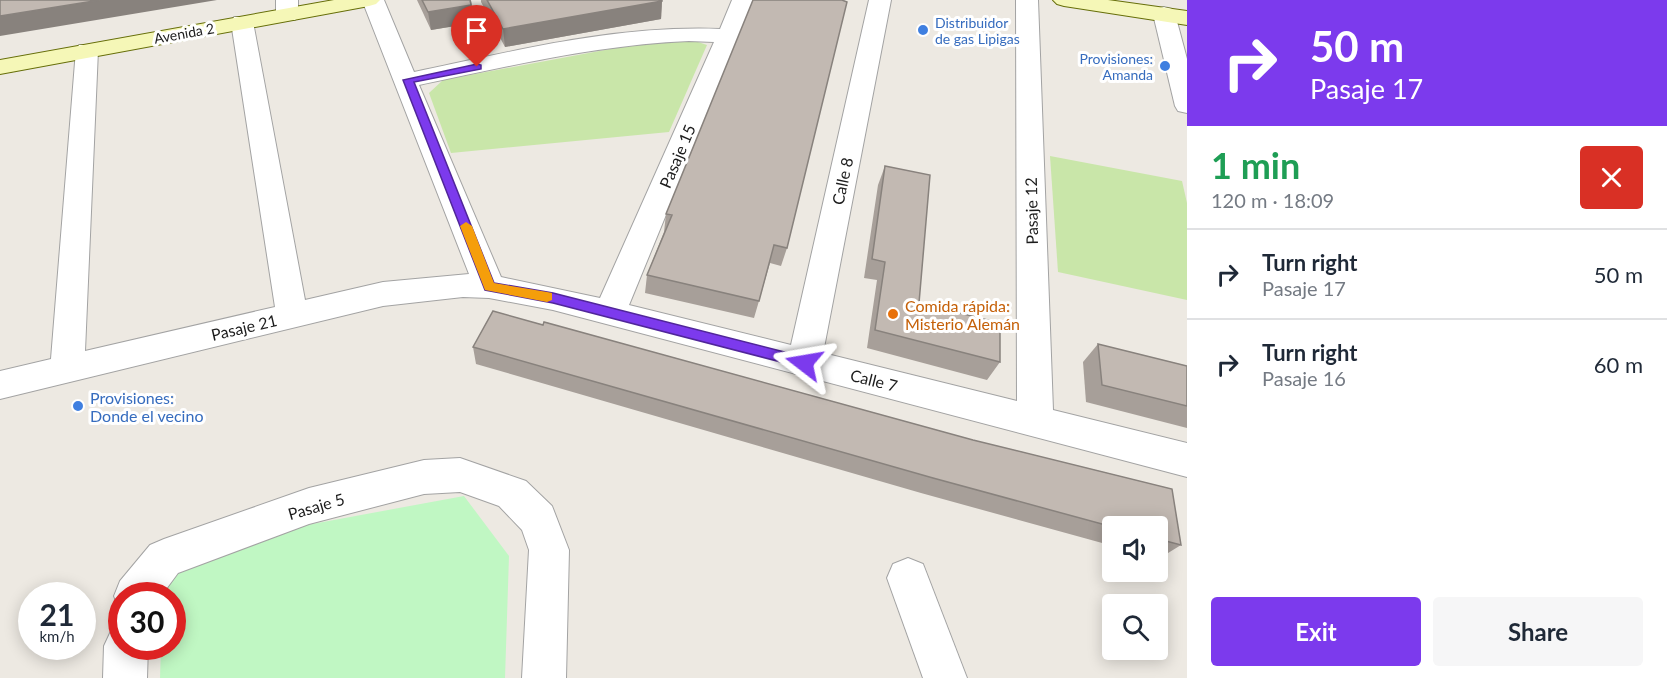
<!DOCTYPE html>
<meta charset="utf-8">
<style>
:root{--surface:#fff;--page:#f6f6f7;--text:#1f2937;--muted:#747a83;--line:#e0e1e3;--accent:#7c3aed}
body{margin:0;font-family:Lato,sans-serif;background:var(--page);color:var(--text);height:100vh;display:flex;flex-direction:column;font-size:22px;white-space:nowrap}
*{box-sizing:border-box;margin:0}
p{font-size:20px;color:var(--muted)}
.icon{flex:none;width:33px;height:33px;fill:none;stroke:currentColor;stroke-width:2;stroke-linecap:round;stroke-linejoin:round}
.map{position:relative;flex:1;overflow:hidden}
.side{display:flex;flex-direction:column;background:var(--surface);width:480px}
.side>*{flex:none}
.hud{background:#7c3aed;color:#fff;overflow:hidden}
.tools{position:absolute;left:1102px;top:516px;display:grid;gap:12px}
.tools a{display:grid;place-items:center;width:66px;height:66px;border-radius:6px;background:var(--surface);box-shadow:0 3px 15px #0003;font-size:30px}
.speed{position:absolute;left:18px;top:582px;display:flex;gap:12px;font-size:30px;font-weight:700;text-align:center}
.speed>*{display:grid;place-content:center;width:78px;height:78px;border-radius:50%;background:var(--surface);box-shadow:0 3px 15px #0003;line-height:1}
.speed small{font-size:15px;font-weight:400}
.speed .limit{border:9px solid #d22;background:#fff;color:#111}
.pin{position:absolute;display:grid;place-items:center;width:51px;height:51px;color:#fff;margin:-62px -26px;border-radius:50% 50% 50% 0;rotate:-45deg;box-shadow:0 0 6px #0007}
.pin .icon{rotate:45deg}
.me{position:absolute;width:66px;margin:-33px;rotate:284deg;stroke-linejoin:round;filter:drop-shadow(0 0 4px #0008)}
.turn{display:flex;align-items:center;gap:21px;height:126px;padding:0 24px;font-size:27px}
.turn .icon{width:78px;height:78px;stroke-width:2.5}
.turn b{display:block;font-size:42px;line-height:51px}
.round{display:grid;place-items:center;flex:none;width:63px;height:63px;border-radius:6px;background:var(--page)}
.overview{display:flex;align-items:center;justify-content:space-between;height:102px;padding:0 24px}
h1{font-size:36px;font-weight:700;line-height:45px;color:#1e9e55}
.primary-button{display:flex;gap:12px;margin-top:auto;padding:12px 24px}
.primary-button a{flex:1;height:69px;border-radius:6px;background:var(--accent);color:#fff;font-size:24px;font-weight:700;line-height:69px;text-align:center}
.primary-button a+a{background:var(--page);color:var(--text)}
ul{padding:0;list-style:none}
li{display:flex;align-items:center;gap:18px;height:90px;padding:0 24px;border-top:2px solid var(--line)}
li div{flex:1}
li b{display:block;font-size:22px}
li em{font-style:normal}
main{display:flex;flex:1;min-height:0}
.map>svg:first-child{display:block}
.grass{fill:#c9e6a9}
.park{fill:#c0f7c3}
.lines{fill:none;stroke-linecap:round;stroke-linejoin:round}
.street-casing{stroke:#a3a3a3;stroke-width:2}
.secondary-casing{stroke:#666e09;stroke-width:2}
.street{fill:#fff;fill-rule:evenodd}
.secondary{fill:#f5f7b7;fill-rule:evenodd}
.wall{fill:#a79f99}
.shaded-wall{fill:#88827d}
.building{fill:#c2b9b2;stroke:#88827d;stroke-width:1.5}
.route{fill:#7c3aed;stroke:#51269a;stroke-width:1.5}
.slow{fill:#f59e0b}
.shop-dot{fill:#3f7fe0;stroke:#fff;stroke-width:2}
.food-dot{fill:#e8710a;stroke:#fff;stroke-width:2}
.labels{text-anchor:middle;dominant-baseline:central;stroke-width:6;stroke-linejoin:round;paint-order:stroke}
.far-shop-label{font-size:14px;fill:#366cbe;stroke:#fff;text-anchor:start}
.far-street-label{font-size:14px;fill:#1c1c1c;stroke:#fff}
.street-label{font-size:16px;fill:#1c1c1c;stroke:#fff}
.food-label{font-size:16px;fill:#c56008;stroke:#fff;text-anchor:start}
.shop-label{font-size:16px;fill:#366cbe;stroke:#fff;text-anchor:start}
</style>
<main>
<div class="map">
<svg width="1187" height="678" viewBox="0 0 1187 678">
<rect width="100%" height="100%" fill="#ede9e2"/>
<g class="grass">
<polygon points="689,39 707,45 669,132 451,153 429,93 443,80 653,41"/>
<polygon points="1050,156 1182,181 1187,203 1187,300 1058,272"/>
</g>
<polygon class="park" points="464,496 509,556 505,678 160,678 161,647 172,646 172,596 164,595 164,591 198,545"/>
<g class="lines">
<g class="street-casing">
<g id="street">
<polygon points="276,0 298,0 298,15 295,20 279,20 276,15"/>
<path d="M362,0H384L414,72C515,51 615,25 720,29L732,0H754L629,305L791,345L869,0H891L823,353L1017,401L1016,0H1038L1053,410L1187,443V477L553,310L489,298L463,297L383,306L0,399V371L51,359L76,50L79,45H95L98,50L85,351L275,307L231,22L234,17H250L253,22L305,300L383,282L469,274ZM689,41L714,42L600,298L501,277L419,85C509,66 597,45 689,41Z"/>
<polygon points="1164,7 1172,9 1175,14 1187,59 1187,113 1178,111 1175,106 1153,14 1156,9"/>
<polygon points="460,458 526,481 552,506 569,550 566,678 522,678 529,550 522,530 499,506 460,492 424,494 309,524 178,573 161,596 122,596 120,611 114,596 120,581 150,545 164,539 309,488 424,460"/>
<polygon points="908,558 923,564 967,678 923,678 887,578 893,564"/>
<polygon points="122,626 122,646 148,646 147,678 103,678 104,646 111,631"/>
</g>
</g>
<g class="secondary-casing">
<g id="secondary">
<polygon points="334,0 380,0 376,4 369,6 0,74 0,60"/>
<polygon points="1053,0 1108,0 1187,11 1187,25 1064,6 1057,4"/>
</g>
</g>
<use href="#street" class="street"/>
<use href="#secondary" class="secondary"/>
</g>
<g class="wall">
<polygon points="417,0 471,0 473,23 431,30"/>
<polygon points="481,0 662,0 662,1 661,19 505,47 481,2"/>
<polygon points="885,166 919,303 1000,362 987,380 867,348 877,280 864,278 878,185"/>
<polygon points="666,214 787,248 781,266 770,263 754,318 645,293 647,275 664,232"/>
<polygon points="493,311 543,325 544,322 973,440 1172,489 1181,545 1160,558 1158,558 1158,526 1113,526 1113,546 921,493 476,364 473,347"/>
<polygon points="1098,344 1187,366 1187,428 1086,402 1083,362"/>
</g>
<g class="shaded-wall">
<polygon points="100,0 217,0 0,36 0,16"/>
<polygon points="471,0 473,23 431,30 428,12"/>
<polygon points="662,1 661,19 505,47 503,29"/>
</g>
<g class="building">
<polygon points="0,0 100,0 0,16"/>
<polygon points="422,0 470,0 471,5 428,12"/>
<polygon points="487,0 662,0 662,1 503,29"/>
<polygon points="753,0 842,0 847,2 787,248 774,245 759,301 647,275 672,215 666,214"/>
<polygon points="885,166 930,175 919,303 1000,323 1000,362 875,330 885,262 872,259"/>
<polygon points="493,311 543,325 544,322 973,440 1172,489 1181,545 1158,539 1158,526 1113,527 933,478 473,347"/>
<polygon points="1098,344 1187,366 1187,406 1102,385"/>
</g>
<polygon class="route" points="477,64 481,65 481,69 414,82 494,283 553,293 804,357 811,363 809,367 804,368 553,303 485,290 403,80"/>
<polygon class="slow" points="466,222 472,226 494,283 547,292 552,293 552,300 547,302 485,290 460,226"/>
<g class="shop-dot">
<circle cx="923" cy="30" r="6"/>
<circle cx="1165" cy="66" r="6"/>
<circle cx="78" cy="406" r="6"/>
</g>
<circle class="food-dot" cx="893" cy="314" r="6"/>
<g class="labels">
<g class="far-shop-label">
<text x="935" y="22">Distribuidor<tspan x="935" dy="16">de gas Lipigas</tspan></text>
<text x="1153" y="58" text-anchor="end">Provisiones:<tspan x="1153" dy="16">Amanda</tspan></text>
</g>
<g class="far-street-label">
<text transform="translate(184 33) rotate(-10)">Avenida 2</text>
</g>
<g class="street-label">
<text transform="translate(677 156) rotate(-67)">Pasaje 15</text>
<text transform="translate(842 181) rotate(-78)">Calle 8</text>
<text transform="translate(1031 211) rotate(-91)">Pasaje 12</text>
<text transform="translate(244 327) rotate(-13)">Pasaje 21</text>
<text transform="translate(874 380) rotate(14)">Calle 7</text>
<text transform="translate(316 506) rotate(-16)">Pasaje 5</text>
</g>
<g class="food-label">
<text x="905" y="305">Comida rápida:<tspan x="905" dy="18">Misterio Alemán</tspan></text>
</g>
<g class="shop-label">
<text x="90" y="397">Provisiones:<tspan x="90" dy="18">Donde el vecino</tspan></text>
</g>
</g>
</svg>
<div class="tools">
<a><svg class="icon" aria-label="sound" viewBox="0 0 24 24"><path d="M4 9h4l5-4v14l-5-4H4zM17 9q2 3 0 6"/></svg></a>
<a><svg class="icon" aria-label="search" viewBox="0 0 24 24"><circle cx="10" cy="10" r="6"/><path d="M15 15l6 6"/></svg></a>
</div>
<div class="speed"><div>21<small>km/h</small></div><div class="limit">30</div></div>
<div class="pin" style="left:477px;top:67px;background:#d93025"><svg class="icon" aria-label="arrive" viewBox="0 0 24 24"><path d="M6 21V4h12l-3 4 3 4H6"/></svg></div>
<svg class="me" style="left:804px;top:363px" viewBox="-20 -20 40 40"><path d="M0-17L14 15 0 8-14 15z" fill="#7c3aed" stroke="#fff" stroke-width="4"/></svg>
</div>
<section class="side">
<div class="hud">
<div class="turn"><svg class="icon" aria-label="right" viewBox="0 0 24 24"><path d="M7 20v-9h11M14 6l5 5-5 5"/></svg><div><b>50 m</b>Pasaje 17</div></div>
</div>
<div class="overview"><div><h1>1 min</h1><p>120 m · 18:09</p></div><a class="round" style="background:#d93025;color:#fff"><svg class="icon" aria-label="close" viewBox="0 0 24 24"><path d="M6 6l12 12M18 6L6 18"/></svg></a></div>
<ul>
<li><svg class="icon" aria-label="right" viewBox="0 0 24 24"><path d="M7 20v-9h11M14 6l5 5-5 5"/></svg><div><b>Turn right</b><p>Pasaje 17</p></div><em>50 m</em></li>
<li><svg class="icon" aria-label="right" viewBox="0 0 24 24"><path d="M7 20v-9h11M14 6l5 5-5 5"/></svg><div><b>Turn right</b><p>Pasaje 16</p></div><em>60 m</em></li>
</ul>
<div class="primary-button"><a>Exit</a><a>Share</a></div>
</section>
</main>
